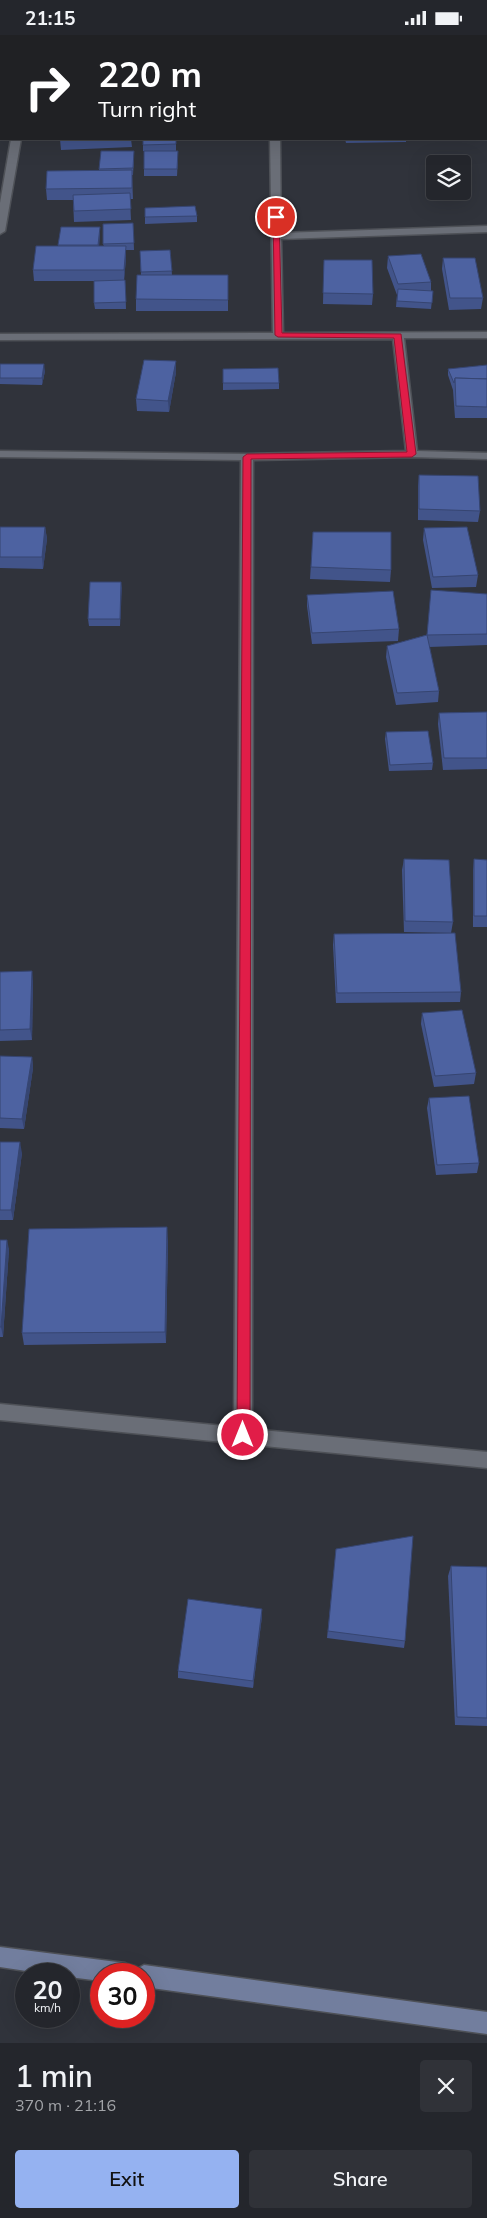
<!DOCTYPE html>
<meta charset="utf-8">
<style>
:root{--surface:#24262c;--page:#303238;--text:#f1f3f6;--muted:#a3a5a9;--line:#414348;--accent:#95b2f1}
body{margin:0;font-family:Mulish,sans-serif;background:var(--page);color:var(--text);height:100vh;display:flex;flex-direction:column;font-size:19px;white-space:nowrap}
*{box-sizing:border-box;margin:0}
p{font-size:16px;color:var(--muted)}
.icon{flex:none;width:28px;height:28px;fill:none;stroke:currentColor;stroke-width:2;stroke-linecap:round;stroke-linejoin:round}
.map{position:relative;height:2008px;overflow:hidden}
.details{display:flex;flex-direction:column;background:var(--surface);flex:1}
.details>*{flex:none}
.banner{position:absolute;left:0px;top:0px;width:488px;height:105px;box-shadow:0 5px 20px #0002,0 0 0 1px var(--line);background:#202124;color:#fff;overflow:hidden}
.controls{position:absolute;left:426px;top:120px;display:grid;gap:10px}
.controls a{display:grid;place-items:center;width:45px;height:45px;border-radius:5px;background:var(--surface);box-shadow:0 5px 20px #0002,0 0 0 1px var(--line);font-size:25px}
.speed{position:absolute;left:15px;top:1928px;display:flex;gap:10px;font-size:25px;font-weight:700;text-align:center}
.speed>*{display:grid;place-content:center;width:65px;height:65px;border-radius:50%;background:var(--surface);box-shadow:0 5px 20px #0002,0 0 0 1px var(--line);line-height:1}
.speed small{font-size:12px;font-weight:400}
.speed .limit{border:8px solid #d22;background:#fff;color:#111}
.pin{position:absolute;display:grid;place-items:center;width:42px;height:42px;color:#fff;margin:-21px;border:2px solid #fff;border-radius:50%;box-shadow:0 1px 5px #0007}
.me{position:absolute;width:55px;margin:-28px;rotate:0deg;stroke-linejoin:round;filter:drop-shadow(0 0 4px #0008)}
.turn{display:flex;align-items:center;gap:18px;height:105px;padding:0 15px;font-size:22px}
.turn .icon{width:65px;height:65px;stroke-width:2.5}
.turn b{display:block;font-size:35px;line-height:42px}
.round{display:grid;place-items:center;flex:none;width:52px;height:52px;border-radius:5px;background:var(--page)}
.head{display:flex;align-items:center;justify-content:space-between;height:85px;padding:0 15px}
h1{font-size:30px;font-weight:600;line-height:38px}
.button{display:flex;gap:10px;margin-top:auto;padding:10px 15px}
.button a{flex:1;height:58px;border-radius:5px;background:var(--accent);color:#111;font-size:20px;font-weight:600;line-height:58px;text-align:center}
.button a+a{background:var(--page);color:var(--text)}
.status{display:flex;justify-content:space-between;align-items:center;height:35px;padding:0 25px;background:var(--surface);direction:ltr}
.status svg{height:14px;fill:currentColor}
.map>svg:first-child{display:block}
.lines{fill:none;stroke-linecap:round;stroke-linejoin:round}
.street-casing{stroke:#4e5157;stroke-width:3}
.secondary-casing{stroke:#4e5157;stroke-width:3}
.street{fill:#6a6e77;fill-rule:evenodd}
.secondary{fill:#727e9e;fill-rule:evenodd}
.wall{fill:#42548a}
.shaded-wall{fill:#364571}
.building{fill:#4d62a1;stroke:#364571}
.route{fill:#e11d48;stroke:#92132f}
</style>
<div class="status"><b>21:15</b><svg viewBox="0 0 49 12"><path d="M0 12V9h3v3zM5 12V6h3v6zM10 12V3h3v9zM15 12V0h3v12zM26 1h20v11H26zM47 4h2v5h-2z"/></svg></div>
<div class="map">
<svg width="487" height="2008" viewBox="0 0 487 2008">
<rect width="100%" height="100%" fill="#30333b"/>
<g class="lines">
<g class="street-casing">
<g id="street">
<rect x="30" y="0" width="8" height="1"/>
<rect x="270" y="0" width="8" height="1"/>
<polygon points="11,104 21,104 5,196 0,199 0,168"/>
<polygon points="270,104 280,104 281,198 487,191 487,197 281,204 283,298 487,297 487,303 404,303 417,416 487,418 487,424 412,422 253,425 252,1394 487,1417 487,1433 0,1385 0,1369 234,1392 241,425 0,422 0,416 247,419 406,416 393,304 0,305 0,299 273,298"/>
</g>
</g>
<g class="secondary-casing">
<polygon id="secondary" points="0,1912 125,1928 132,1932 135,1938 137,1934 144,1930 487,1977 487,1999 144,1952 144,1939 101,1939 101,1946 69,1942 69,1939 46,1939 0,1932"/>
</g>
<use href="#street" class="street"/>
<use href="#secondary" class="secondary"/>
</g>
<g class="wall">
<rect x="66" y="0" width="80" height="1"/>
<polygon points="414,0 487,0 487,19 486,19 486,1 414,1"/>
<rect x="486" y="36" width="1" height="38"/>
<polygon points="60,104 131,104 132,112 61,115"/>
<polygon points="176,104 176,116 143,116 143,110"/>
<polygon points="345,104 406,104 406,107 346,108"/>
<polygon points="134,122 133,140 132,140 133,164 130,164 131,185 74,187 73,165 47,165 46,154 99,136 99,134"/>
<polygon points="178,123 177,141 144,141 144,134"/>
<polygon points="145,173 197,181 197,187 145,189"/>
<polygon points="133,188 134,215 126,215 126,223 124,245 125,245 126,274 95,274 94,268 100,246 34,246 33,235 58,211 61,192 100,192 99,211 104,211 103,209"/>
<polygon points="170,215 172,240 228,240 228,276 136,276 136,264 141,240 140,216"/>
<polygon points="388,221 431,247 431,256 433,256 431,274 396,272 397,260 387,233"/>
<polygon points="443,223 483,263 481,274 449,275 442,234"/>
<polygon points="324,225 373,259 372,270 323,269"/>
<polygon points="0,329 45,336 42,350 0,349"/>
<polygon points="487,330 487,383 455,383 453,355 448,340 448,334"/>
<polygon points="223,334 279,348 279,354 223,355"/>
<polygon points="176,337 169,377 137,376 136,364"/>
<polygon points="419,440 480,476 478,487 418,485 418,451"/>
<polygon points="0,492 45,492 47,504 43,534 0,533"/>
<polygon points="424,493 478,540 476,552 432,553 423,505"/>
<polygon points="313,497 391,535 390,547 310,544"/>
<polygon points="121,547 120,591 89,591 88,584"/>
<polygon points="487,559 487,610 429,612 439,656 438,667 396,670 386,622 387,611 426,600"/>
<polygon points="307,560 399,594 398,606 312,609 307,571"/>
<polygon points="487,677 487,734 443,735 438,689 439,678"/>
<polygon points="386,697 433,728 432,735 389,736 385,704"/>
<polygon points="404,824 453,887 451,898 404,897 402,835"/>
<polygon points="474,824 487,825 487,892 473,892 473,835"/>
<polygon points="334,899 461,957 460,967 336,968 333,910"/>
<polygon points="0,937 33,946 32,1005 0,1006"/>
<polygon points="422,978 476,1038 474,1049 434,1052 421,989"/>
<polygon points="0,1021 32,1022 33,1033 24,1094 0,1093"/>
<polygon points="429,1063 479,1128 477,1138 436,1140 427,1073"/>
<polygon points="0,1107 22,1118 13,1185 0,1185"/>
<polygon points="0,1205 9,1214 3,1302 0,1302"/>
<polygon points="168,1205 166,1308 24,1310 22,1298"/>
<polygon points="336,1514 405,1606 404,1613 327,1603"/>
<polygon points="451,1531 487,1532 487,1691 455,1690 448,1541"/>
<polygon points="262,1581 253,1653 178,1643 178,1636"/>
</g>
<g class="shaded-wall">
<polygon points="100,192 100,198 99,216 98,210"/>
<polygon points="126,211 126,223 124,246 124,235"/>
<polygon points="176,326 176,337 169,377 168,366"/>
<polygon points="44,329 45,336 42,350 42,343"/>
<polygon points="45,492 47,504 43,534 42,522"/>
<polygon points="121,547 122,553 120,591 120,584"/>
<polygon points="32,936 33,946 32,1005 30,994"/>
<polygon points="32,1022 33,1033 24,1094 22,1084"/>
<polygon points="20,1107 22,1118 13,1185 11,1175"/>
<polygon points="167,1192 168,1205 166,1308 165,1297"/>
<polygon points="7,1205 9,1214 3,1302 1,1292"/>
<polygon points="262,1574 262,1581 253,1653 253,1646"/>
</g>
<g class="building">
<polygon points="373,0 398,0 399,1 374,1"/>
<polygon points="415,0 487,0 487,8 486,8 486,1 416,1"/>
<rect x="486" y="36" width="1" height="27"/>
<polygon points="143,104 176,104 176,109 143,110"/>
<polygon points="101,116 134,116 133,133 99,134"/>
<polygon points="144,116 178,116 177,134 144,134"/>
<polygon points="132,135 132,153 46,154 47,136"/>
<polygon points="130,158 131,174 74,176 73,160"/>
<polygon points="195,171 197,181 145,182 145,173"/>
<polygon points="133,188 134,208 103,209 103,189"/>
<polygon points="61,192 100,192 98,210 58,210"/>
<polygon points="36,211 126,211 124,235 33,235"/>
<polygon points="170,215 172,236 141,237 140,216"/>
<polygon points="421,219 431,247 398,249 388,221"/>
<polygon points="443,223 475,223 483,263 450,263"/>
<polygon points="324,225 372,225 373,259 323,258"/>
<polygon points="137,240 228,240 228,265 136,264"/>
<polygon points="125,245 126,267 94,268 94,246"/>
<polygon points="398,254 433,256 432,268 397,266"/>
<polygon points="144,325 176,326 168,366 136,364"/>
<polygon points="0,329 44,329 42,343 0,343"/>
<polygon points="487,330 487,344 455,343 454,348 448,334"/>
<polygon points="278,333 279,348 223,348 223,334"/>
<polygon points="455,343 487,344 487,372 456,371"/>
<polygon points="419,440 478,441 480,476 419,474"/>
<polygon points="0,492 45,492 42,522 0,522"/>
<polygon points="467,492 478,540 433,542 424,493"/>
<polygon points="313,497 391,497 391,535 311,532"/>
<polygon points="90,547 121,547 120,584 88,584"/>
<polygon points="431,555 487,559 487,599 427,600"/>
<polygon points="393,556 399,594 312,598 307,560"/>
<polygon points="427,600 439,656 397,658 387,611"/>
<polygon points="487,677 487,723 444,723 439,678"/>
<polygon points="428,696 433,728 390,730 386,697"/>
<polygon points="404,824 449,825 453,887 405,886"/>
<polygon points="474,824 487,825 487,881 474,881"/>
<polygon points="455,898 461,957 337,958 334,899"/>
<polygon points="32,936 30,994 0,995 0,937"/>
<polygon points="462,975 476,1038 435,1041 422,978"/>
<polygon points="0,1021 32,1022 22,1084 0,1083"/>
<polygon points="469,1061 479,1128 437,1130 429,1063"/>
<polygon points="0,1107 20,1107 11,1175 0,1175"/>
<polygon points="167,1192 165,1297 22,1298 29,1194"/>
<polygon points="0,1205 7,1205 1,1292 0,1292"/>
<polygon points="413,1501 405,1606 328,1596 336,1514"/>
<polygon points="451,1531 487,1532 487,1683 457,1682"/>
<polygon points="188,1564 262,1574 253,1646 178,1636"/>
</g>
<polygon class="route" points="273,180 279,182 282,298 401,299 416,419 412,422 251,424 250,1400 248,1404 243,1406 239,1404 237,1400 243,422 247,419 407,417 394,303 278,302 275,300"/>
</svg>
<div class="controls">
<a><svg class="icon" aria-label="layers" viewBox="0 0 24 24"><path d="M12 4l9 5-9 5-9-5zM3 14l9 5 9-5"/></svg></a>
</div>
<div class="speed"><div>20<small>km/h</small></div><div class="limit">30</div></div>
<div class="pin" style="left:276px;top:182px;background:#d93025"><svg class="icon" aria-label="arrive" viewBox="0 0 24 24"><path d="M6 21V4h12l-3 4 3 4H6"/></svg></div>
<svg class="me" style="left:243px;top:1400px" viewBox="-20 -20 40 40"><circle r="17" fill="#e11d48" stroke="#fff" stroke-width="3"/><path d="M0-11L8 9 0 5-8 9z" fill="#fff"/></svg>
<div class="banner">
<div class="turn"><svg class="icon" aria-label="right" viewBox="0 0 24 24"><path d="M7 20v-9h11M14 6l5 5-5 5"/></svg><div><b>220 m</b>Turn right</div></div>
</div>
</div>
<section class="details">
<div class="head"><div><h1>1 min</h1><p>370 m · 21:16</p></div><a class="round"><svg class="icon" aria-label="close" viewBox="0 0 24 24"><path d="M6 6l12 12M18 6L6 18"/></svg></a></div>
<div class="button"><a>Exit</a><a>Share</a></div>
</section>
